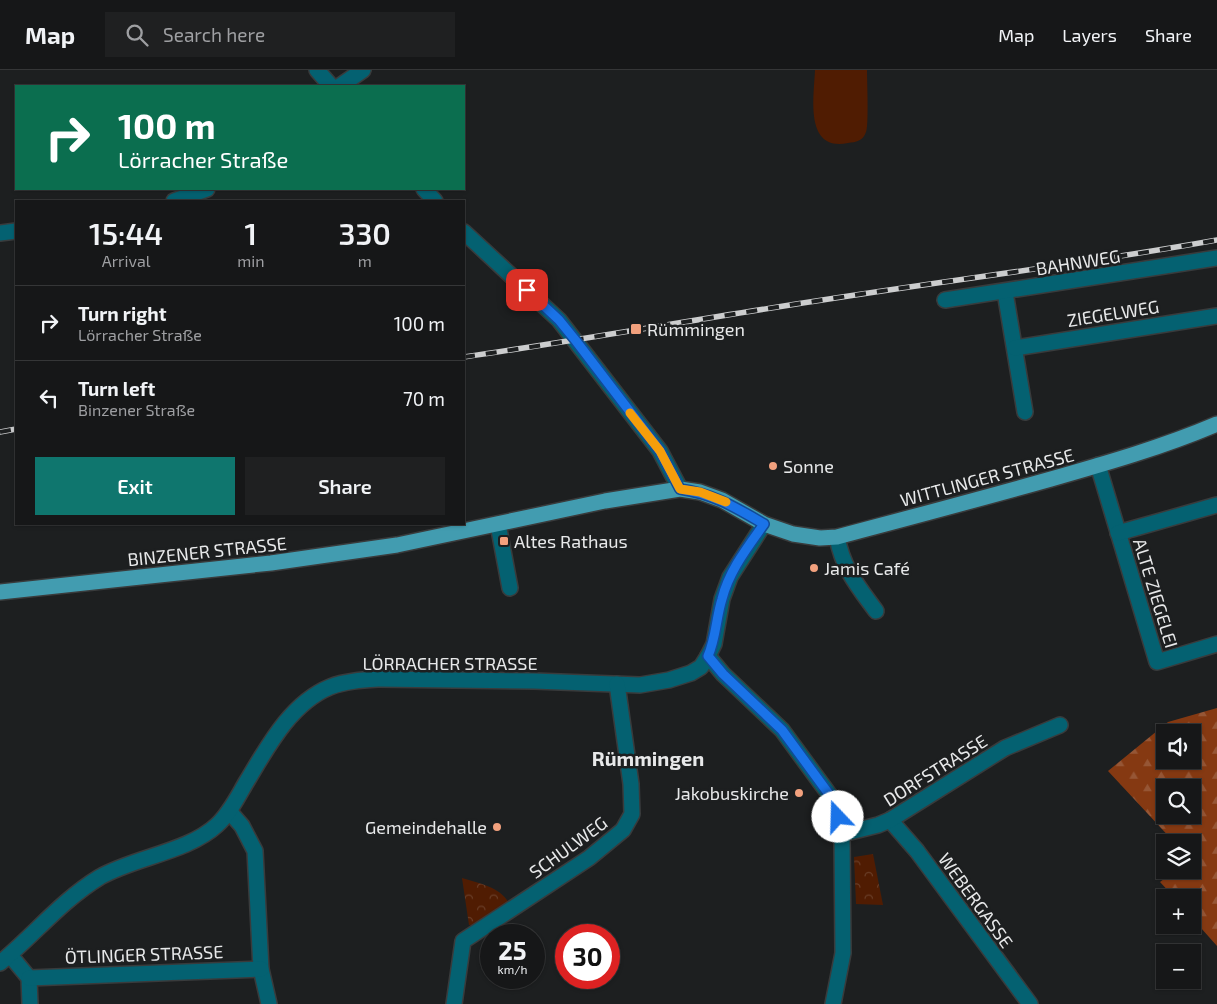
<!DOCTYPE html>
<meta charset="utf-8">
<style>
:root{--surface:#161718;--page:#1f2021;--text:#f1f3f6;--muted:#9e9fa2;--line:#353637;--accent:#0f766e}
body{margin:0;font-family:"Exo 2",sans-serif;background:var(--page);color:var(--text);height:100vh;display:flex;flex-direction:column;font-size:19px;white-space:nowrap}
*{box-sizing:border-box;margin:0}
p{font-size:16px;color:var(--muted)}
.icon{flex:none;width:28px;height:28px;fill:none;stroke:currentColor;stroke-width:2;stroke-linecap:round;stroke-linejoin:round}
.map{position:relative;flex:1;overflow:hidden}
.sheet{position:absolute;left:15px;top:130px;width:450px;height:325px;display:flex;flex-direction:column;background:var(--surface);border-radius:0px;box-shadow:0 1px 4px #0004,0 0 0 1px var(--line)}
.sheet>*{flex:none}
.top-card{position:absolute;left:15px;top:15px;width:450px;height:105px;border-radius:0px;box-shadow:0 1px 4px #0004,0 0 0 1px var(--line);background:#0b6e4f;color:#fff;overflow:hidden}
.controls{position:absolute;left:1156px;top:654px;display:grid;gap:10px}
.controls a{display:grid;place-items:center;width:45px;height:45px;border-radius:0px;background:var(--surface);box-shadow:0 1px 4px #0004,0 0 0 1px var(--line);font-size:25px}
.speed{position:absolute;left:480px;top:854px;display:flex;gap:10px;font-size:25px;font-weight:700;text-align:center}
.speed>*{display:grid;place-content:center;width:65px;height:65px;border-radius:50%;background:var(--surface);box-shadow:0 1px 4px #0004,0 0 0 1px var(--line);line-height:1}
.speed small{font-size:12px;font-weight:400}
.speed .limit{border:8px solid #d22;background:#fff;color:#111}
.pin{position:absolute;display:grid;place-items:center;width:42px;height:42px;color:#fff;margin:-21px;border-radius:10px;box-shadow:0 2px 8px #0006}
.me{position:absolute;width:55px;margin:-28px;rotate:339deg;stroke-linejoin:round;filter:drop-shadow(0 0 4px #0008)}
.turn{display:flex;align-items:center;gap:18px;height:105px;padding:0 20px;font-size:22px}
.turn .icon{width:65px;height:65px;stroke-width:2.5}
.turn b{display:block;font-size:35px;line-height:42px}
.eta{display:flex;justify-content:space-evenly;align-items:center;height:85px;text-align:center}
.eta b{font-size:30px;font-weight:600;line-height:35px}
.primary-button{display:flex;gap:10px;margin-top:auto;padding:10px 20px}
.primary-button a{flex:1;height:58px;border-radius:0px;background:var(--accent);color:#fff;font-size:20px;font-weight:600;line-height:58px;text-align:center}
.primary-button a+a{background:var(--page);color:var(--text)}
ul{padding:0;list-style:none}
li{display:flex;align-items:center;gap:15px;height:75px;padding:0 20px;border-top:1px solid var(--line)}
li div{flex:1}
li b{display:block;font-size:19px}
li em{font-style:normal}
header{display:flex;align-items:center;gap:30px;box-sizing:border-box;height:70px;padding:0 25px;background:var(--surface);border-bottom:1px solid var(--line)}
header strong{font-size:24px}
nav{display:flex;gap:28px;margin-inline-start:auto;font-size:18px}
.search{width:350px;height:45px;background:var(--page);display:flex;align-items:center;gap:12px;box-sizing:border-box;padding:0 18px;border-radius:0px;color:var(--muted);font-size:19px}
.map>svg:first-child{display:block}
.grass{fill:#501c02}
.forest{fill:url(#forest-firs);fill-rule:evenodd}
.park{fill:url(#park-crowns)}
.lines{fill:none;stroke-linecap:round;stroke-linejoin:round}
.minor-casing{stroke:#393b3c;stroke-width:18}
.major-casing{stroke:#393b3c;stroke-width:18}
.minor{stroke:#046171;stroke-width:15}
.major{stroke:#429cb0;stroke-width:15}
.rail-casing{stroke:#cccdce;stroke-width:5.5}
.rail{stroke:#1d1f20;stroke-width:4;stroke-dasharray:11;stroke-linecap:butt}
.route-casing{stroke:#114b97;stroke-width:12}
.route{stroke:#1a73e8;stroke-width:9}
.slow{stroke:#f59e0b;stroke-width:9}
.poi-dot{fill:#f2a17e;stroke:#1d1f20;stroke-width:2}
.labels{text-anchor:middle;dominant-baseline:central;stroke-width:5;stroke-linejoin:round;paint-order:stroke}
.street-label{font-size:18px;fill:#e8e9ea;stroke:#1d1f20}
.poi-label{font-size:18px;fill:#e8e9ea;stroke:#1d1f20;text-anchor:start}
.quarter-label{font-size:20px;font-weight:bold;fill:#e8e9ea;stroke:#1d1f20}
</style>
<header>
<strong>Map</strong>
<div class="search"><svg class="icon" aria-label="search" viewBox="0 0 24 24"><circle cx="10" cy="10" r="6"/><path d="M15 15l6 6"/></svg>Search here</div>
<nav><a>Map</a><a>Layers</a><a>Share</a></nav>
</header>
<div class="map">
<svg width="1217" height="934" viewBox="0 0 1217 934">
<defs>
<pattern id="forest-firs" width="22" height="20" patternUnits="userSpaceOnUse" patternTransform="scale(1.25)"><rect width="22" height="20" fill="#853912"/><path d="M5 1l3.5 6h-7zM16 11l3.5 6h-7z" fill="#965635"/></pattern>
<pattern id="park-crowns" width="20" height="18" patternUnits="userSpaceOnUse" patternTransform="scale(1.25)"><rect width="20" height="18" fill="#501c02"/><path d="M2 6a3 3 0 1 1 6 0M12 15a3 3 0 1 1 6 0" fill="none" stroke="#693d27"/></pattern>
</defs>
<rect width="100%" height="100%" fill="#1d1f20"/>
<path class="grass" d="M815,0H867C867,10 869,56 866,62C863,71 856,72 848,73C804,82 814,26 815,0Z"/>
<path class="forest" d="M1217,638V876L1193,849L1192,828L1174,827L1160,812L1176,800H1192V772H1174L1108,701L1168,652ZM1192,662V690H1165V662ZM1165,718H1192V745H1165Z"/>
<g class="park">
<polygon points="873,784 883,835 856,834 854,787"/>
<path d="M462,808C480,814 499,816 509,833L477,855H469Z"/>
</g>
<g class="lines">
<g class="minor-casing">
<g id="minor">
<polyline points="317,0 331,16"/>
<polyline points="340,16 363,0"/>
<polyline points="424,119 435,131"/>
<polyline points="174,131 207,119"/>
<polyline points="464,162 559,250 660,381 680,419"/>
<polyline points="0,163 16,161"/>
<polyline points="1005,222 1025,342"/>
<polyline points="945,230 1217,188"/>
<polyline points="1015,278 1217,246"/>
<polyline points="1098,395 1157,592 1217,574"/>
<polyline points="498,454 510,518"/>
<polyline points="1118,463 1217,435"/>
<path d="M837,467C843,499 857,515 876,541"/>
<polyline points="708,586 723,604 782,660 834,731 842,764 843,883 833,934"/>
<polyline points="229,741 242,756 255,781 261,899 269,934"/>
<polyline points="890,750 917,781 1030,934"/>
<polyline points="842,764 878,755 890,750 1005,678 1060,655"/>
<polyline points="10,885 29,908 30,934"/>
<path d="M0,893C34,865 62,830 100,807C135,787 188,782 217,755C230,743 238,726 247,711C268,676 291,633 330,617C345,611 363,610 379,609L534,611L640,615L669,610L691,603L701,597L708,586L714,574L722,529L730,507L764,454"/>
<polyline points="29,908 261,899"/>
<polyline points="454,934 463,871 589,788 623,760 632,744 631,714 617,614"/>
</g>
</g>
<g class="major-casing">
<path id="major" d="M0,522L271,493L397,475L605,431L680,419L700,422L722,430L764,454L793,464L820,468L837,467C908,448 980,429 1051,409C1107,393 1163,377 1217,354"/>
</g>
<use href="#minor" class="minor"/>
<use href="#major" class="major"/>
<g class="rail-casing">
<g id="rail">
<path d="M464,287C581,270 698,249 816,231C949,210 1084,194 1217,170"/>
<polyline points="0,362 16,359"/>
</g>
</g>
<use href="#rail" class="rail"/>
</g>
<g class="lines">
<g class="route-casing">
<path id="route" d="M527,220L559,250L576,271L660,381L680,419C714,424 735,437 764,454C747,478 729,501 722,529C716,548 716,568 708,586L723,604L782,660L834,731L838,747"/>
</g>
<use href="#route" class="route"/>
<polyline class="slow" points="630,343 660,381 680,419 700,422 726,432"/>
</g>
<g class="poi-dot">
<rect x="630" y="253" width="12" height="12" rx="2.5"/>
<circle cx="773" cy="396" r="5"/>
<rect x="499" y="466" width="10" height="10" rx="2.5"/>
<circle cx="814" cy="498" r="5"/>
<circle cx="799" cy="723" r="5"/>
<circle cx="497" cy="757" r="5"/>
</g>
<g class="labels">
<g class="street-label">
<text transform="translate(1078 192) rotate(-9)">BAHNWEG</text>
<text transform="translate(1113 243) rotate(-9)">ZIEGELWEG</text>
<text transform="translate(987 407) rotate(-15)">WITTLINGER STRASSE</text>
<text transform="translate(207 481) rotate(-6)">BINZENER STRASSE</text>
<text transform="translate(1156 523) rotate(73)">ALTE ZIEGELEI</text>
<text x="450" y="593">LÖRRACHER STRASSE</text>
<text transform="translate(935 700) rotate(-32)">DORFSTRASSE</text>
<text transform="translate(568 777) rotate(-36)">SCHULWEG</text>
<text transform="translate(976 830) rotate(54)">WEBERGASSE</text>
<text transform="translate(144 884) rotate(-2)">ÖTLINGER STRASSE</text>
</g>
<g class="poi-label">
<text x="647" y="259">Rümmingen</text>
<text x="783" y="396">Sonne</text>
<text x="514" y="471">Altes Rathaus</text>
<text x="824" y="498">Jamis Café</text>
<text x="789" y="723" text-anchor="end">Jakobuskirche</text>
<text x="487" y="757" text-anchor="end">Gemeindehalle</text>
</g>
<g class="quarter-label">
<text x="648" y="688">Rümmingen</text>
</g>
</g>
</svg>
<div class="controls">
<a><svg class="icon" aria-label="sound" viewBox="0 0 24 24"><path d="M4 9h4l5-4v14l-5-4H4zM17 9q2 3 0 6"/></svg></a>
<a><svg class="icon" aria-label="search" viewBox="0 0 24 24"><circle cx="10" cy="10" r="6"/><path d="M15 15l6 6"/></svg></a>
<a><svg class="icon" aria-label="layers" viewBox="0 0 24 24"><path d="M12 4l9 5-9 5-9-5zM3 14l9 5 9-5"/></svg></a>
<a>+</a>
<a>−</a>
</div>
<div class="speed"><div>25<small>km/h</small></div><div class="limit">30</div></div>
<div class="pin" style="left:527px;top:220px;background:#d93025"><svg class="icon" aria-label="arrive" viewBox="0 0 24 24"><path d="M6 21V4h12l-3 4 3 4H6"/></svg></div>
<svg class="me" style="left:838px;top:747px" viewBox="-20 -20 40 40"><circle r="19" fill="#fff"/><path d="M0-13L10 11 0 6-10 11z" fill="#1a73e8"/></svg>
<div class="top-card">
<div class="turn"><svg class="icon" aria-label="right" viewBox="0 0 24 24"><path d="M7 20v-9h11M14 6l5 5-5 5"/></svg><div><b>100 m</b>Lörracher Straße</div></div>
</div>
<section class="sheet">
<div class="eta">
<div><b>15:44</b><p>Arrival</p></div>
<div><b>1</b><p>min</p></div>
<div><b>330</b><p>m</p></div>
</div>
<ul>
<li><svg class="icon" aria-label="right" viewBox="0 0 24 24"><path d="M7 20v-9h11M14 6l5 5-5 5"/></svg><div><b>Turn right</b><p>Lörracher Straße</p></div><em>100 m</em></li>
<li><svg class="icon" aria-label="left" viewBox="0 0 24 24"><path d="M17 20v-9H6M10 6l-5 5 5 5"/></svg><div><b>Turn left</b><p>Binzener Straße</p></div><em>70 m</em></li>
</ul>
<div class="primary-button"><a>Exit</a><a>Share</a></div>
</section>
</div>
